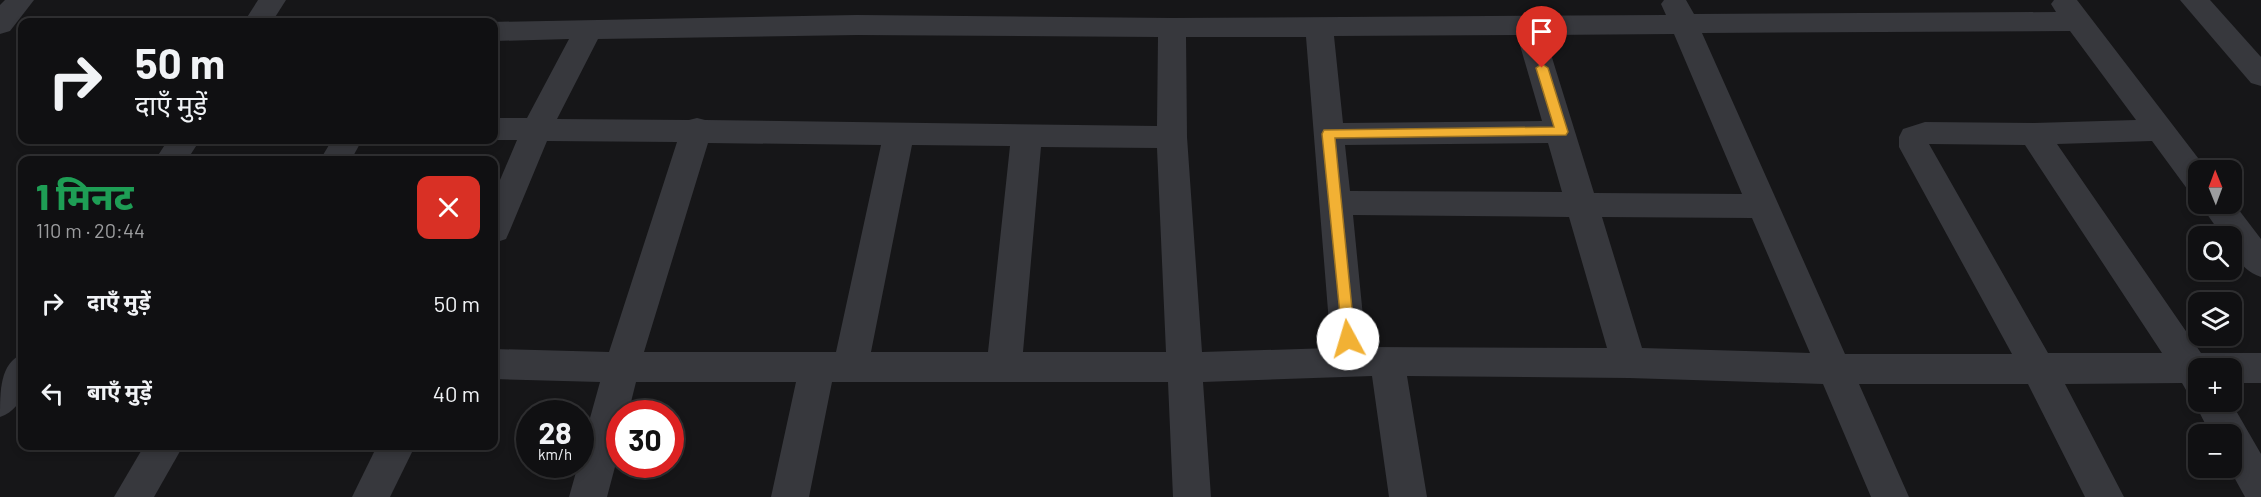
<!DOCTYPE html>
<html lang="hi">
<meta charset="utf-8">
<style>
:root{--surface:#101012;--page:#1e1e20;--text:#f1f3f6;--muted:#9c9d9f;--line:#303032}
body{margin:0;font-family:Barlow,"Noto Sans Devanagari",sans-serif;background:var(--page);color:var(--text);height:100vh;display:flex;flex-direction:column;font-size:22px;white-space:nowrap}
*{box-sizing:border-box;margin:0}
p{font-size:20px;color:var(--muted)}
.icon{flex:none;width:33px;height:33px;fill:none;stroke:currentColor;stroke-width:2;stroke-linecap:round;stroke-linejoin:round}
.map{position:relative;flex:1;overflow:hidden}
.side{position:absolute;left:18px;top:156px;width:480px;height:294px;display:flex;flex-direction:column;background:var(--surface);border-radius:12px;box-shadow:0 3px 9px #0003,0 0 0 2px var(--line)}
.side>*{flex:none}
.guide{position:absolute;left:18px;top:18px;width:480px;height:126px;border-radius:12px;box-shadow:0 3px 9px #0003,0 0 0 2px var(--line);background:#101012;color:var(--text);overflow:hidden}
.needle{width:39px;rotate:359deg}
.fabs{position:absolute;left:2188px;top:160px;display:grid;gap:12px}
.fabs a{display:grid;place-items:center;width:54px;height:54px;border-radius:12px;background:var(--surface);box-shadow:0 3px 9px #0003,0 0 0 2px var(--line);font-size:30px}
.speed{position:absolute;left:516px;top:400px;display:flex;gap:12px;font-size:30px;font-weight:700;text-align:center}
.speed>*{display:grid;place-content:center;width:78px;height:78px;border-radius:50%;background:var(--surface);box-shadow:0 3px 9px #0003,0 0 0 2px var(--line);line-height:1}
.speed small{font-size:15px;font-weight:400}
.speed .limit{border:9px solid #d22;background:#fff;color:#111}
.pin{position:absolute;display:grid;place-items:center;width:51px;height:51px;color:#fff;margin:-62px -26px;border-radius:50% 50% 50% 0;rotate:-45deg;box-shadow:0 0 6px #0007}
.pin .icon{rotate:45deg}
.me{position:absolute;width:66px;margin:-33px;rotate:354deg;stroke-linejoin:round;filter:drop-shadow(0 0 4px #0008)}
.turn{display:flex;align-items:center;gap:21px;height:126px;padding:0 18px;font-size:27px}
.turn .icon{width:78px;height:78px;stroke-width:2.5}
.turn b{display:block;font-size:42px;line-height:51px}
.round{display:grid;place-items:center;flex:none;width:63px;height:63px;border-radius:12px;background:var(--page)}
.summary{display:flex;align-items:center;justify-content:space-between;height:102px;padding:0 18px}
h1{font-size:36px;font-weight:800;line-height:45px;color:#1e9e55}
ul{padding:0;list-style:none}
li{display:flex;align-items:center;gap:18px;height:90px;padding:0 18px}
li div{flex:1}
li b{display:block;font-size:22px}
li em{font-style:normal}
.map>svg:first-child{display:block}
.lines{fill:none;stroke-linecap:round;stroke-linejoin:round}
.minor{fill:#37383d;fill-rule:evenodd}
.tertiary{fill:#37383d;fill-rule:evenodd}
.route{fill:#f2b134;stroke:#9d7322;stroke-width:1.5}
</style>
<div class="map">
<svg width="2261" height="497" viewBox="0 0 2261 497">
<rect width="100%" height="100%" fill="#161618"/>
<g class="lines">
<g class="minor">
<polygon points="5,0 34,0 10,31 0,34 0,5"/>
<path d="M1664,0H1686L1694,14L2056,12L2051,4L2054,0H2077L2208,171H2199V194L2188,190L2152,141L2057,144L2201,353H2261V383H2232V369H2199V402H2231L2261,454V497H2245L2229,468H2232V435H2211L2194,402L2198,394L2186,390L2182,383L2065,384L2124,497H2085L2028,384H1859L1909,497H1871L1823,384L1629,378L1407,376L1427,497H1389L1372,376L1203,382L1211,497H1173L1168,382H832L809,497H771L796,382H636L628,414H620V448L607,497H569L578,465H580V454L600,382L494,379V349L609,352L677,142L547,141L510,230L506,239L494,243V194L517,140H492L494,118H527L569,39L494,41V22H490L857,15L1172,18L1666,15L1661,4ZM2070,31L2136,120L2034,123L1925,122L1903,129L1899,137V147L2012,354H1845L1702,33ZM1674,34L1742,194L1594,193L1545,35ZM857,35L1158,37L1157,126L705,120L697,118L689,120L557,119L598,39ZM1517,35L1542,121L1343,123L1334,36ZM1186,37H1306L1331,348L1202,352L1187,137ZM708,143L881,145L836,352H644ZM1548,143L1562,192L1350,191L1345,145ZM1929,144L2025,145L2162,353H2048ZM912,145L1010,146L988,352H871ZM1041,147L1157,148L1166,352H1023ZM1353,215L1569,217L1607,348L1366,347ZM1602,217L1752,218L1810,353L1642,348Z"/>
<polygon points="2180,0 2210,0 2261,57 2261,86 2251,83"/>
<polygon points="332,140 362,140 351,160 320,160"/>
<path d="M2232,201L2261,239V277C2243,271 2232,255 2232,237H2223L2200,204H2232Z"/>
<polygon points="144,446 183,446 154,497 114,497"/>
<polygon points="377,446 415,446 390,497 352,497"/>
</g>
<g class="tertiary">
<polygon points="258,0 286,0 272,22 244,22"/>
<polygon points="168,140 200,140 187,160 155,160"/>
<path d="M22,354C25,379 28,407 0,417C0,390 0,364 22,354Z"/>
</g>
</g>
<polygon class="route" points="1542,64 1548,68 1568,132 1566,135 1335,138 1355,339 1348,345 1343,344 1322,134 1324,130 1554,127 1536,68"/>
</svg>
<div class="fabs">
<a><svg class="needle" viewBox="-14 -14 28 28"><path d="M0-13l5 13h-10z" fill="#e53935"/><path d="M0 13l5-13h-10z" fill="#9c9d9f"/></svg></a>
<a><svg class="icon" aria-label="search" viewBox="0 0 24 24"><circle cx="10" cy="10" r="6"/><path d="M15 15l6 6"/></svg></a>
<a><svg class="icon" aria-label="layers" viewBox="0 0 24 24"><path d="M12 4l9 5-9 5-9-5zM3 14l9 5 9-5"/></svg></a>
<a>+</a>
<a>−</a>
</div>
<div class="speed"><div>28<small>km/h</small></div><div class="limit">30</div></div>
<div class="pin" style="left:1542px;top:68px;background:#d93025"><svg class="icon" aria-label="arrive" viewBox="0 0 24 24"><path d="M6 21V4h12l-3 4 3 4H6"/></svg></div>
<svg class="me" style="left:1348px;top:339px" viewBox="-20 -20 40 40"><circle r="19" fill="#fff"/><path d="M0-13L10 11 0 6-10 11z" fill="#f2b134"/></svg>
<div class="guide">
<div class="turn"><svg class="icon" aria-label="right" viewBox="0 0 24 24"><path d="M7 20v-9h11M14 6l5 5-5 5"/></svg><div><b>50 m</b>दाएँ मुड़ें</div></div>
</div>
<section class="side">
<div class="summary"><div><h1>1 मिनट</h1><p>110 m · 20:44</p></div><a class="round" style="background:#d93025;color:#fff"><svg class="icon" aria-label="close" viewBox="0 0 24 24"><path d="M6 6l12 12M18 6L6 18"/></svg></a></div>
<ul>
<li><svg class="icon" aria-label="right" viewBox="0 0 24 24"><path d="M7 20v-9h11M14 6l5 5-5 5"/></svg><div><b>दाएँ मुड़ें</b></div><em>50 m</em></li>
<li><svg class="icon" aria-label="left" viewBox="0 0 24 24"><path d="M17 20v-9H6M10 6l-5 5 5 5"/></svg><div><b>बाएँ मुड़ें</b></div><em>40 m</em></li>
</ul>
</section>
</div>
